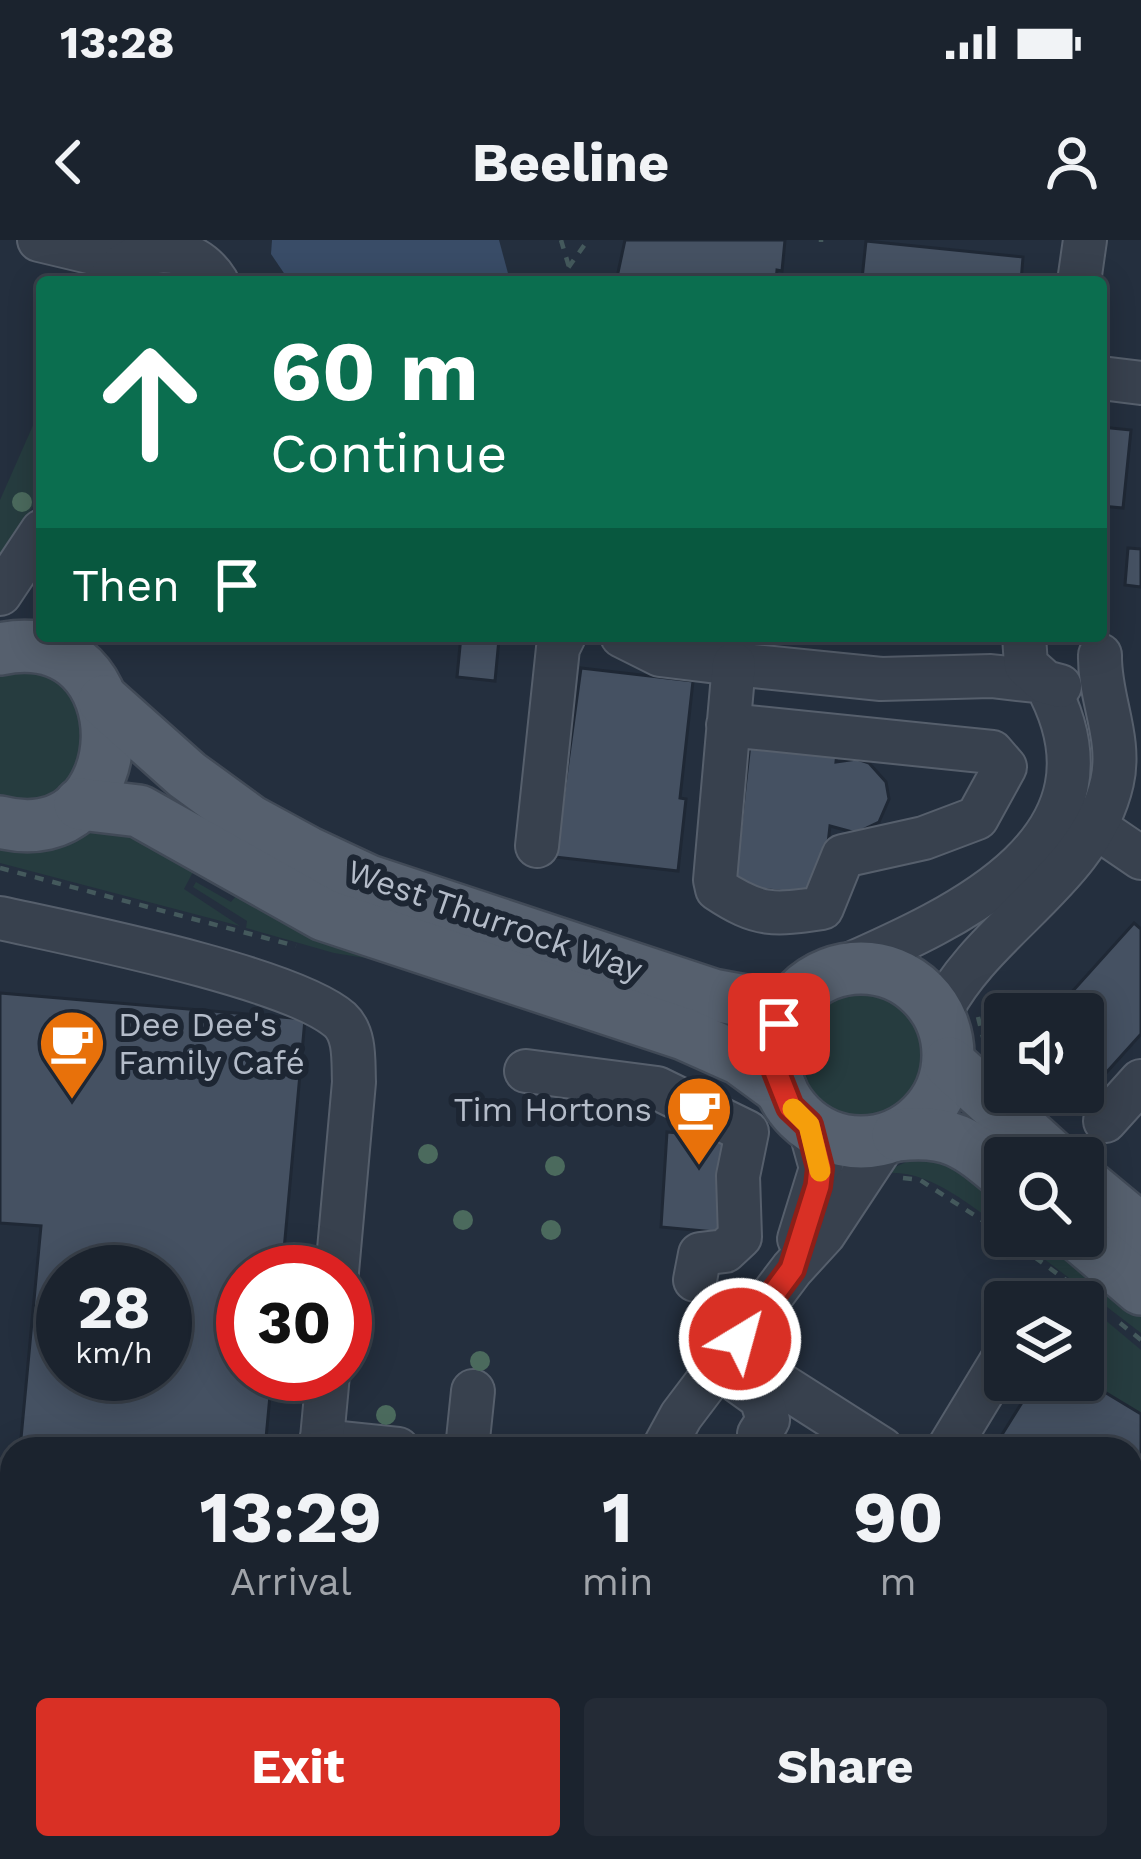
<!DOCTYPE html>
<meta charset="utf-8">
<style>
:root{--surface:#1b232e;--page:#242b36;--text:#f1f3f6;--muted:#a0a4aa;--line:#39404a;--accent:#d93025}
body{margin:0;font-family:"Work Sans",sans-serif;background:var(--page);color:var(--text);height:100vh;display:flex;flex-direction:column;font-size:45px;white-space:nowrap}
*{box-sizing:border-box;margin:0}
p{font-size:39px;color:var(--muted)}
.icon{flex:none;width:66px;height:66px;fill:none;stroke:currentColor;stroke-width:2;stroke-linecap:round;stroke-linejoin:round}
.map{position:relative;flex:1;overflow:hidden}
.drawer{position:absolute;left:0px;top:1197px;width:1143px;height:423px;display:flex;flex-direction:column;background:var(--surface);border-radius:36px 36px 0 0;box-shadow:0 6px 30px #0003,0 0 0 3px var(--line)}
.drawer>*{flex:none}
.hud{position:absolute;left:36px;top:36px;width:1071px;height:366px;border-radius:12px;box-shadow:0 6px 30px #0003,0 0 0 3px var(--line);background:#0b6e4f;color:#fff;overflow:hidden}
.fabs{position:absolute;left:984px;top:753px;display:grid;gap:24px}
.fabs a{display:grid;place-items:center;width:120px;height:120px;border-radius:12px;background:var(--surface);box-shadow:0 6px 30px #0003,0 0 0 3px var(--line);font-size:60px}
.speed{position:absolute;left:36px;top:1005px;display:flex;gap:24px;font-size:60px;font-weight:700;text-align:center}
.speed>*{display:grid;place-content:center;width:156px;height:156px;border-radius:50%;background:var(--surface);box-shadow:0 6px 30px #0003,0 0 0 3px var(--line);line-height:1}
.speed small{font-size:30px;font-weight:400}
.speed .limit{border:18px solid #d22;background:#fff;color:#111}
.pin{position:absolute;display:grid;place-items:center;width:102px;height:102px;color:#fff;margin:-51px;border-radius:24px;box-shadow:0 6px 18px #0006}
.me{position:absolute;width:132px;margin:-66px;rotate:37deg;stroke-linejoin:round;filter:drop-shadow(0 0 9px #0008)}
.turn{display:flex;align-items:center;gap:42px;height:252px;padding:0 36px;font-size:54px}
.turn .icon{width:156px;height:156px;stroke-width:2.5}
.turn b{display:block;font-size:84px;line-height:102px}
.then{display:flex;align-items:center;height:114px;padding:0 36px;background:#0003;gap:24px;font-size:45px}
.eta{display:flex;justify-content:space-evenly;align-items:center;height:204px;text-align:center}
.eta b{font-size:72px;font-weight:700;line-height:84px}
.cta{display:flex;gap:24px;margin-top:auto;padding:24px 36px}
.cta a{flex:1;height:138px;border-radius:12px;background:var(--accent);color:#fff;font-size:48px;font-weight:700;line-height:138px;text-align:center}
.cta a+a{background:var(--page);color:var(--text)}
.status{display:flex;justify-content:space-between;align-items:center;height:84px;padding:0 60px;background:var(--surface);direction:ltr}
.status svg{height:33px;fill:currentColor}
header{display:flex;justify-content:space-between;align-items:center;height:156px;padding:0 36px;background:var(--surface);font-size:54px;font-weight:700}
.map>svg:first-child{display:block}
.green{fill:#263c3f}
.water{fill:#394c67}
.building{fill:#455162;stroke:#1f2835;stroke-width:3;fill-rule:evenodd}
.lines{fill:none;stroke-linecap:round;stroke-linejoin:round}
.minor-casing{stroke:#565f6c;stroke-width:46}
.major-casing{stroke:#414a57;stroke-width:56}
.path{stroke:#44595c;stroke-width:4.5;stroke-dasharray:9 9;stroke-linecap:butt}
.minor{stroke:#38414e;stroke-width:42}
.major{stroke:#56606e;stroke-width:51}
.tree{fill:#4b6a5d}
.route-casing{stroke:#8d1f18;stroke-width:30}
.route{stroke:#d93025;stroke-width:21}
.slow{stroke:#f59e0b;stroke-width:21}
.labels{text-anchor:middle;dominant-baseline:central;stroke-width:12;stroke-linejoin:round;paint-order:stroke}
.street-label{font-size:33px;fill:#b4bcc9;stroke:#1d2633}
.poi-label{font-size:33px;fill:#b4bcc9;stroke:#1d2633;text-anchor:start}
</style>
<div class="status"><b>13:28</b><svg viewBox="0 0 49 12"><path d="M0 12V9h3v3zM5 12V6h3v6zM10 12V3h3v9zM15 12V0h3v12zM26 1h20v11H26zM47 4h2v5h-2z"/></svg></div>
<header><svg class="icon" aria-label="back" viewBox="0 0 24 24"><path d="M15 5l-7 7 7 7"/></svg>Beeline<svg class="icon" aria-label="person" viewBox="0 0 24 24"><circle cx="12" cy="8" r="4"/><path d="M4 21q1-7 8-7t8 7"/></svg></header>
<div class="map">
<svg width="1141" height="1619" viewBox="0 0 1141 1619">
<rect width="100%" height="100%" fill="#242f3e"/>
<g class="green">
<polygon points="42,165 42,253 0,316 0,260"/>
<path d="M0,431C12,431 27,429 38,433C91,450 98,532 48,556C34,562 15,561 0,562Z"/>
<polygon points="88,588 141,593 193,632 184,649 240,686 0,623 0,608 39,607"/>
<polygon points="196,642 231,662 236,656 427,728 334,713 246,688 247,681 193,647"/>
<circle cx="860" cy="815" r="64"/>
<path d="M928,913L1005,952V990C968,964 925,925 878,934Z"/>
<polygon points="1014,996 1057,996 1141,1067 1141,1093"/>
<polygon points="1085,1063 1141,1110 1141,1174 1083,1139"/>
</g>
<polygon class="water" points="272,0 499,0 509,37 508,42 290,42 271,14"/>
<g class="building">
<polygon points="625,0 785,0 782,31 777,30 776,42 616,42"/>
<polygon points="866,1 1023,17 1021,42 866,42 862,39"/>
<polygon points="1101,187 1131,190 1123,268 1101,266"/>
<polygon points="1128,308 1141,309 1141,347 1125,345"/>
<polygon points="461,396 499,399 495,441 457,437"/>
<polygon points="581,428 693,441 680,558 686,559 678,631 555,617"/>
<polygon points="750,504 837,513 836,522 857,519 869,523 886,542 889,559 879,582 856,593 830,586 822,656 734,646"/>
<polygon points="1134,683 1141,689 1141,794 1087,854 1083,850 1083,774 1052,774"/>
<path d="M0,753L305,779L282,1032H243V1134H272L265,1209H20L41,986L0,983ZM63,1032H165V1134H63Z"/>
<polygon points="667,892 737,898 726,993 661,987"/>
<polygon points="1083,1139 1141,1174 1141,1438 1131,1454 1131,1209 993,1209 1036,1140"/>
<polygon points="55,1608 341,1608 348,1619 39,1619"/>
<polygon points="858,1608 983,1608 977,1619 876,1619"/>
</g>
<g class="lines">
<g class="minor-casing">
<g id="minor">
<polyline points="39,0 127,21"/>
<path d="M108,42C135,3 191,0 217,42"/>
<polyline points="1079,42 1085,0"/>
<polyline points="1101,138 1141,143"/>
<polyline points="0,354 42,291"/>
<path d="M622,396L660,415L734,424L881,439L991,436L1045,442C1134,602 953,679 835,731"/>
<polyline points="1024,396 1026,425 1045,442 1060,446"/>
<path d="M728,485L992,512L1005,527L977,578L924,598L843,616L822,668C774,675 759,677 717,649L715,640L734,424"/>
<polyline points="1097,588 1141,618"/>
<polyline points="537,606 558,408 564,396"/>
<path d="M0,678C72,694 291,737 340,780C356,795 353,822 354,842L337,1032"/>
<path d="M939,775C983,686 1090,640 1112,542C1122,498 1099,458 1100,415"/>
<polyline points="526,831 657,848 747,892 738,936 740,997 725,1011 700,1014 695,1040"/>
<polyline points="1105,881 1141,841"/>
<polyline points="799,999 821,928 809,885"/>
<polyline points="730,1112 882,1209"/>
<polyline points="733,1125 736,1140 761,1158 768,1180 759,1194"/>
<polyline points="321,1201 398,1209"/>
<polyline points="321,1209 328,1134"/>
<polyline points="467,1209 473,1151"/>
<polyline points="663,1209 681,1176 792,1029 824,994 886,900"/>
<polyline points="948,1209 1005,1115"/>
<polyline points="0,1300 12,1325"/>
<polyline points="1131,1524 1141,1506"/>
<polyline points="395,1608 402,1619"/>
<polyline points="721,1608 750,1619"/>
<polyline points="1118,1619 1141,1609"/>
</g>
</g>
<g class="major-casing">
<g id="major">
<path d="M0,409C147,379 139,618 0,582"/>
<polyline points="104,461 187,535 250,581 307,612 369,641 713,755 762,764 792,761"/>
<polyline points="80,564 139,571 324,675 684,794 740,819 781,849"/>
<circle cx="861" cy="815" r="87"/>
<polyline points="949,823 1054,918"/>
<path d="M898,895C950,889 967,903 1005,935"/>
<polyline points="1083,942 1141,990"/>
<polyline points="1079,996 1141,1049"/>
</g>
</g>
<g class="path">
<polyline points="561,0 569,27"/>
<polyline points="821,2 821,0"/>
<polyline points="558,42 588,0"/>
<polyline points="0,628 296,706"/>
<polyline points="978,777 984,801"/>
<polyline points="903,938 920,940 1005,995"/>
<polyline points="1006,996 1074,1046"/>
<polyline points="1120,1083 1141,1100"/>
</g>
<use href="#minor" class="minor"/>
<use href="#major" class="major"/>
</g>
<g class="tree">
<circle cx="22" cy="262" r="10"/>
<circle cx="428" cy="914" r="10"/>
<circle cx="555" cy="926" r="10"/>
<circle cx="463" cy="980" r="10"/>
<circle cx="551" cy="990" r="10"/>
<circle cx="480" cy="1121" r="10"/>
<circle cx="386" cy="1175" r="10"/>
</g>
<g class="lines">
<g class="route-casing">
<polyline id="route" points="740,1099 792,1029 818,946 820,928 809,885 790,867 775,829 779,784"/>
</g>
<use href="#route" class="route"/>
<polyline class="slow" points="793,869 809,885 820,931"/>
</g>
<defs>
<g id="cafe-pin" transform="scale(3.45)"><path d="M0 17L-7.5 6A9.5 9.5 0 1 1 7.5 6Z" fill="#e8710a" stroke="#1d2633"/><path d="M-5.5-4.5H6V0H3Q3 3.5 0 3.5H-2.5Q-5.5 3.5-5.5 0ZM3-3.2v2h1.7v-2ZM-6 4.5H4V6H-6Z" fill="#fff"/></g>
</defs>
<g fill-rule="evenodd">
<use href="#cafe-pin" x="72" y="803"/>
<use href="#cafe-pin" x="699" y="869"/>
</g>
<g class="labels">
<g class="street-label">
<text transform="translate(495 680) rotate(19)">West Thurrock Way</text>
</g>
<g class="poi-label">
<text x="118" y="784">Dee Dee's<tspan x="118" dy="38">Family Café</tspan></text>
<text x="652" y="869" text-anchor="end">Tim Hortons</text>
</g>
</g>
</svg>
<div class="fabs">
<a><svg class="icon" aria-label="sound" viewBox="0 0 24 24"><path d="M4 9h4l5-4v14l-5-4H4zM17 9q2 3 0 6"/></svg></a>
<a><svg class="icon" aria-label="search" viewBox="0 0 24 24"><circle cx="10" cy="10" r="6"/><path d="M15 15l6 6"/></svg></a>
<a><svg class="icon" aria-label="layers" viewBox="0 0 24 24"><path d="M12 4l9 5-9 5-9-5zM3 14l9 5 9-5"/></svg></a>
</div>
<div class="speed"><div>28<small>km/h</small></div><div class="limit">30</div></div>
<div class="pin" style="left:779px;top:784px;background:#d93025"><svg class="icon" aria-label="arrive" viewBox="0 0 24 24"><path d="M6 21V4h12l-3 4 3 4H6"/></svg></div>
<svg class="me" style="left:740px;top:1099px" viewBox="-20 -20 40 40"><circle r="17" fill="#d93025" stroke="#fff" stroke-width="3"/><path d="M0-11L8 9 0 5-8 9z" fill="#fff"/></svg>
<div class="hud">
<div class="turn"><svg class="icon" aria-label="ahead" viewBox="0 0 24 24"><path d="M12 20V5M6 11l6-6 6 6"/></svg><div><b>60 m</b>Continue</div></div>
<div class="then">Then<svg class="icon" aria-label="arrive" viewBox="0 0 24 24"><path d="M6 21V4h12l-3 4 3 4H6"/></svg></div>
</div>
<section class="drawer">
<div class="eta">
<div><b>13:29</b><p>Arrival</p></div>
<div><b>1</b><p>min</p></div>
<div><b>90</b><p>m</p></div>
</div>
<div class="cta"><a>Exit</a><a>Share</a></div>
</section>
</div>
